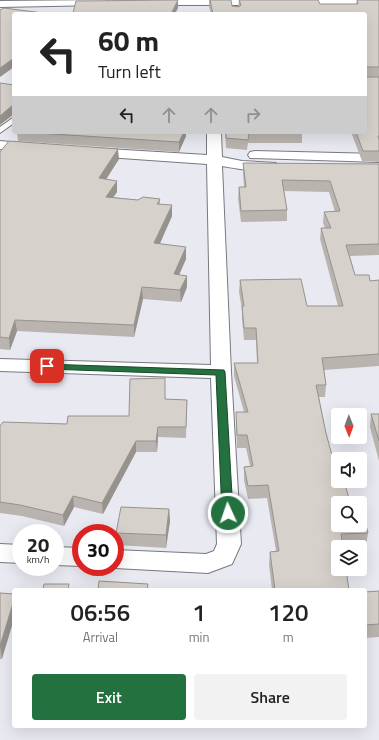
<!DOCTYPE html>
<style>
:root{--surface:#fff;--page:#f2f2f2;--text:#222;--muted:#767676;--accent:#247140}
body{margin:0;font-family:"Titillium Web",sans-serif;background:var(--page);color:var(--text);height:100vh;display:flex;flex-direction:column;font-size:15px;white-space:nowrap}
*{box-sizing:border-box;margin:0}
p{font-size:13px;color:var(--muted)}
.icon{flex:none;width:22px;height:22px;fill:none;stroke:currentColor;stroke-width:2;stroke-linecap:round;stroke-linejoin:round}
.map{position:relative;flex:1;overflow:hidden}
.sheet{position:absolute;left:12px;top:588px;width:355px;height:140px;display:flex;flex-direction:column;background:var(--surface);border-radius:4px;box-shadow:0 4px 16px #0002}
.sheet>*{flex:none}
.hud{position:absolute;left:12px;top:12px;width:355px;height:122px;border-radius:4px;box-shadow:0 4px 16px #0002;background:#fff;color:var(--text);overflow:hidden}
.needle{width:26px;rotate:179deg}
.buttons{position:absolute;left:331px;top:408px;display:grid;gap:8px}
.buttons a{display:grid;place-items:center;width:36px;height:36px;border-radius:4px;background:var(--surface);box-shadow:0 4px 16px #0002;font-size:20px}
.speed{position:absolute;left:12px;top:524px;display:flex;gap:8px;font-size:20px;font-weight:700;text-align:center}
.speed>*{display:grid;place-content:center;width:52px;height:52px;border-radius:50%;background:var(--surface);box-shadow:0 4px 16px #0002;line-height:1}
.speed small{font-size:10px;font-weight:400}
.speed .limit{border:6px solid #d22;background:#fff;color:#111}
.pin{position:absolute;display:grid;place-items:center;width:34px;height:34px;color:#fff;margin:-17px;border-radius:8px;box-shadow:0 2px 6px #0006}
.me{position:absolute;width:44px;margin:-22px;rotate:357deg;stroke-linejoin:round;filter:drop-shadow(0 0 3px #0008)}
.turn{display:flex;align-items:center;gap:14px;height:84px;padding:0 20px;font-size:18px}
.turn .icon{width:52px;height:52px;stroke-width:2.5}
.turn b{display:block;font-size:28px;line-height:34px}
.lanes{display:flex;align-items:center;height:38px;padding:0 20px;background:#0003;justify-content:center;gap:20px;direction:ltr}
.lanes .off{opacity:.35}
.eta{display:flex;justify-content:space-evenly;align-items:center;height:68px;text-align:center}
.eta b{font-size:24px;font-weight:600;line-height:28px}
.button{display:flex;gap:8px;margin-top:auto;padding:8px 20px}
.button a{flex:1;height:46px;border-radius:4px;background:var(--accent);color:#fff;font-size:16px;font-weight:600;line-height:46px;text-align:center}
.button a+a{background:var(--page);color:var(--text)}
.map>svg:first-child{display:block}
.lines{fill:none;stroke-linecap:round;stroke-linejoin:round}
.lane-casing{stroke:#787980;stroke-width:2}
.street-casing{stroke:#787980;stroke-width:2}
.lane{fill:#fff;fill-rule:evenodd}
.street{fill:#fff;fill-rule:evenodd}
.wall{fill:#b9b4af}
.shaded-wall{fill:#96928e}
.building{fill:#d7d1cb;stroke:#96928e;fill-rule:evenodd}
.route{fill:#247140;stroke:#17492a}
</style>
<div class="map">
<svg width="379" height="740" viewBox="0 0 379 740">
<rect width="100%" height="100%" fill="#e8e9f1"/>
<g class="lines">
<g class="lane-casing">
<polygon id="lane" points="14,117 14,123 0,133 0,127"/>
</g>
<g class="street-casing">
<g id="street">
<polygon points="107,0 108,2 107,4 103,5 0,7 0,1"/>
<polygon points="147,0 379,0 379,5 151,5 147,4 146,2"/>
<path d="M207,132H221L222,157L242,161L276,163L278,166L276,169C259,173 239,169 222,166L231,372L241,544L232,564L208,573L115,568L111,567H115V550L206,554L214,551L217,544L211,378L0,371V359L211,365L207,164L92,156L87,155L85,152L87,149L92,148L207,155Z"/>
<polygon points="0,141 32,144 37,145 39,148 37,151 32,152 0,149"/>
<polygon points="255,151 379,154 379,162 250,158 248,155 250,152"/>
<polygon points="0,544 21,545 21,563 0,562"/>
<polygon points="55,547 81,548 81,566 55,565"/>
</g>
</g>
<use href="#lane" class="lane"/>
<use href="#street" class="street"/>
</g>
<g class="wall">
<polygon points="209,0 232,6 238,7 239,0 318,0 320,4 356,4 357,0 379,0 379,77 365,77 365,14 211,14 209,7"/>
<polygon points="379,77 379,162 362,161 351,132 365,132"/>
<polygon points="17,132 186,132 186,136 179,152 18,141"/>
<polygon points="225,132 302,132 302,143 248,143 247,150 226,148"/>
<polygon points="0,152 119,159 106,179 117,192 113,197 138,200 160,199 160,204 172,216 159,244 186,259 179,275 187,276 187,287 181,302 143,299 134,337 17,331 10,350 0,349"/>
<polygon points="243,163 379,164 379,255 350,256 355,275 370,281 379,280 379,366 324,370 326,385 325,397 319,397 326,433 333,459 350,502 368,533 366,546 338,547 349,590 272,590 269,565 270,552 276,551 267,498 248,499 244,480 244,467 250,466 246,448 237,448 236,425 236,412 244,412 234,376 234,363 257,363 256,340 244,340 242,318 242,310 239,292 240,280 307,306 338,306 320,239 321,228 325,228 323,223 324,212 335,212 329,192 284,191 287,210 287,221 241,222 238,198 239,187 244,187 243,173"/>
<polygon points="165,399 187,400 186,438 158,437 157,452 136,452 103,514 74,507 64,526 22,516 0,513 0,426 67,424 129,416"/>
<polygon points="371,414 379,414 379,461 370,427"/>
<polygon points="169,509 170,521 166,548 117,545 116,533"/>
<polygon points="379,591 379,637 365,638 365,592"/>
<polygon points="0,593 2,659 0,659"/>
</g>
<g class="shaded-wall">
<polygon points="178,0 178,8 175,14 171,14"/>
<polygon points="14,58 14,67 0,77 0,68"/>
<polygon points="14,104 14,114 0,125 0,116"/>
<polygon points="184,132 186,132 186,136 179,152 179,142"/>
<polygon points="118,149 119,159 100,189 99,178"/>
<polygon points="117,181 117,192 106,208 106,197"/>
<polygon points="172,205 172,216 155,255 154,243"/>
<polygon points="186,247 186,259 174,286 174,274"/>
<polygon points="187,276 187,287 181,302 180,290"/>
<polygon points="142,287 143,299 134,337 134,325"/>
<polygon points="15,320 17,331 10,350 9,338"/>
<polygon points="158,427 158,437 157,452 156,441"/>
<polygon points="136,441 136,452 103,514 102,503"/>
<polygon points="73,496 74,507 64,526 63,515"/>
<polygon points="169,509 170,521 166,548 166,535"/>
<polygon points="14,600 14,619 2,659 0,646"/>
</g>
<g class="building">
<polygon points="178,0 171,14 56,14 57,13 73,13 76,1"/>
<polygon points="210,0 231,0 232,6 239,7 241,5 239,0 318,0 320,4 358,4 357,0 379,0 379,67 365,67 365,14 213,14"/>
<polygon points="4,8 51,14 14,14 14,58 0,68 0,10"/>
<polygon points="365,77 379,77 379,136 378,136 379,140 379,151 363,151 356,132 365,132"/>
<polygon points="0,83 14,85 14,104 0,116"/>
<polygon points="21,132 184,132 179,142"/>
<polygon points="226,132 302,132 249,133 248,140 226,138"/>
<polygon points="9,141 118,149 99,178 117,181 106,197 138,200 143,197 160,199 157,204 172,205 154,243 186,247 174,274 187,276 180,290 142,287 134,325 15,320 9,338 0,337 0,152"/>
<path d="M243,163L379,164V244L346,245L355,275H369L370,281L379,280V354L322,358L326,385H316L326,433L333,459H337L338,462V481H344L350,502L360,501L368,533L341,534L343,547H338V569H346L349,590H275L270,552L279,551L268,485L248,486L244,467L253,466L247,435H237L236,412H248L234,363H258L256,328H244L242,306H244L240,280L301,279L307,306H343L321,228H331L324,212L340,211L330,181L282,180L287,210L241,211L239,187H246ZM338,503H360V525H338Z"/>
<polygon points="165,378 165,399 187,400 186,427 158,427 156,441 136,441 102,503 73,496 63,515 20,505 0,502 0,426 3,422 67,424 68,416 129,416 130,379"/>
<polygon points="371,414 379,414 379,441"/>
<polygon points="121,507 169,509 166,535 116,533"/>
<polygon points="99,581 148,584 147,590 98,590"/>
<polygon points="44,584 69,584 68,590 43,590"/>
<polygon points="379,591 379,624 365,625 365,592"/>
<polygon points="0,593 14,594 14,600 0,646"/>
</g>
<polygon class="route" points="44,364 224,370 225,372 233,513 231,516 224,516 222,513 216,375 47,369 43,366"/>
</svg>
<div class="buttons">
<a><svg class="needle" viewBox="-14 -14 28 28"><path d="M0-13l5 13h-10z" fill="#e53935"/><path d="M0 13l5-13h-10z" fill="#767676"/></svg></a>
<a><svg class="icon" aria-label="sound" viewBox="0 0 24 24"><path d="M4 9h4l5-4v14l-5-4H4zM17 9q2 3 0 6"/></svg></a>
<a><svg class="icon" aria-label="search" viewBox="0 0 24 24"><circle cx="10" cy="10" r="6"/><path d="M15 15l6 6"/></svg></a>
<a><svg class="icon" aria-label="layers" viewBox="0 0 24 24"><path d="M12 4l9 5-9 5-9-5zM3 14l9 5 9-5"/></svg></a>
</div>
<div class="speed"><div>20<small>km/h</small></div><div class="limit">30</div></div>
<div class="pin" style="left:47px;top:366px;background:#d93025"><svg class="icon" aria-label="arrive" viewBox="0 0 24 24"><path d="M6 21V4h12l-3 4 3 4H6"/></svg></div>
<svg class="me" style="left:228px;top:513px" viewBox="-20 -20 40 40"><circle r="17" fill="#247140" stroke="#fff" stroke-width="3"/><path d="M0-11L8 9 0 5-8 9z" fill="#fff"/></svg>
<div class="hud">
<div class="turn"><svg class="icon" aria-label="left" viewBox="0 0 24 24"><path d="M17 20v-9H6M10 6l-5 5 5 5"/></svg><div><b>60 m</b>Turn left</div></div>
<div class="lanes"><svg class="icon" aria-label="left" viewBox="0 0 24 24"><path d="M17 20v-9H6M10 6l-5 5 5 5"/></svg><svg class="icon off" aria-label="ahead" viewBox="0 0 24 24"><path d="M12 20V5M6 11l6-6 6 6"/></svg><svg class="icon off" aria-label="ahead" viewBox="0 0 24 24"><path d="M12 20V5M6 11l6-6 6 6"/></svg><svg class="icon off" aria-label="right" viewBox="0 0 24 24"><path d="M7 20v-9h11M14 6l5 5-5 5"/></svg></div>
</div>
<section class="sheet">
<div class="eta">
<div><b>06:56</b><p>Arrival</p></div>
<div><b>1</b><p>min</p></div>
<div><b>120</b><p>m</p></div>
</div>
<div class="button"><a>Exit</a><a>Share</a></div>
</section>
</div>
